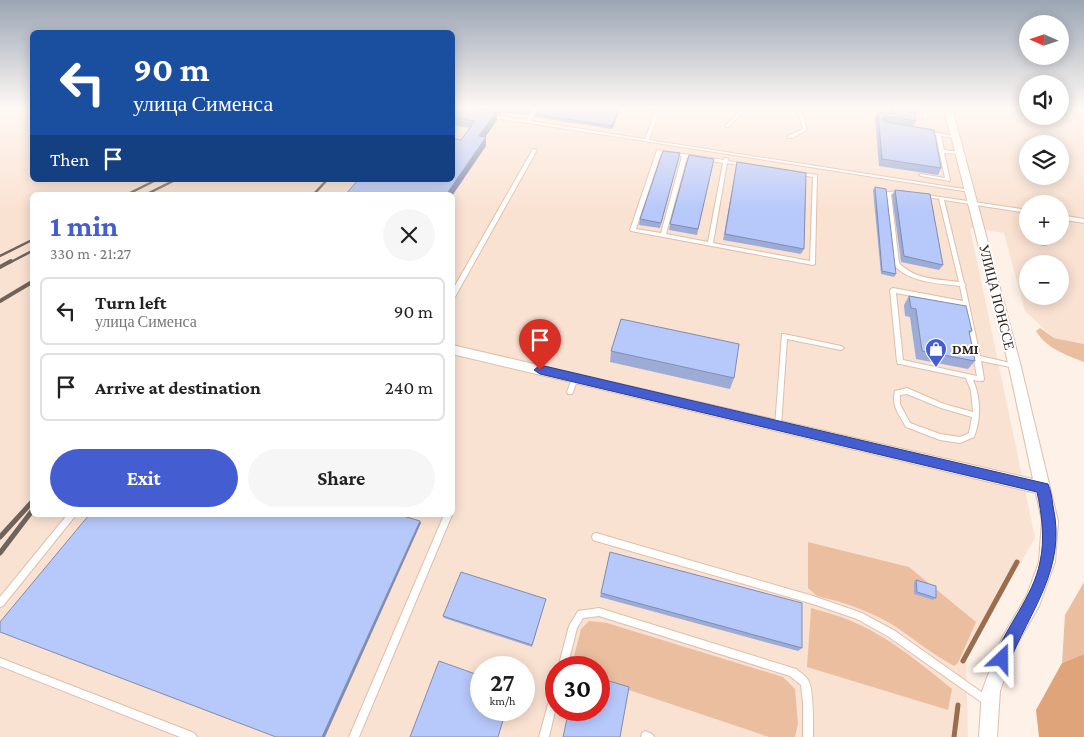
<!DOCTYPE html>
<meta charset="utf-8">
<style>
:root{--surface:#fff;--page:#f6f6f6;--text:#222;--muted:#767676;--line:#e0e0e0;--accent:#445ed1}
body{margin:0;font-family:"Crimson Pro",serif;background:var(--page);color:var(--text);height:100vh;display:flex;flex-direction:column;font-size:19px;white-space:nowrap}
*{box-sizing:border-box;margin:0}
p{font-size:16px;color:var(--muted)}
.icon{flex:none;width:28px;height:28px;fill:none;stroke:currentColor;stroke-width:2;stroke-linecap:round;stroke-linejoin:round}
.map{position:relative;flex:1;overflow:hidden}
.side{position:absolute;left:30px;top:192px;width:425px;height:325px;display:flex;flex-direction:column;background:var(--surface);border-radius:8px;box-shadow:0 2px 12px #0003}
.side>*{flex:none}
.top-card{position:absolute;left:30px;top:30px;width:425px;height:152px;border-radius:8px;box-shadow:0 2px 12px #0003;background:#1a4fa0;color:#fff;overflow:hidden}
.needle{width:32px;rotate:273deg}
.controls{position:absolute;left:1019px;top:15px;display:grid;gap:10px}
.controls a{display:grid;place-items:center;width:50px;height:50px;border-radius:50%;background:var(--surface);box-shadow:0 2px 12px #0003;font-size:25px}
.speed{position:absolute;left:470px;top:656px;display:flex;gap:10px;font-size:25px;font-weight:700;text-align:center}
.speed>*{display:grid;place-content:center;width:65px;height:65px;border-radius:50%;background:var(--surface);box-shadow:0 2px 12px #0003;line-height:1}
.speed small{font-size:12px;font-weight:400}
.speed .limit{border:8px solid #d22;background:#fff;color:#111}
.pin{position:absolute;display:grid;place-items:center;width:42px;height:42px;color:#fff;margin:-51px -21px;border-radius:50% 50% 50% 0;rotate:-45deg;box-shadow:0 0 5px #0007}
.pin .icon{rotate:45deg}
.me{position:absolute;width:55px;margin:-28px;rotate:23deg;stroke-linejoin:round;filter:drop-shadow(0 0 4px #0008)}
.turn{display:flex;align-items:center;gap:18px;height:105px;padding:0 20px;font-size:22px}
.turn .icon{width:65px;height:65px;stroke-width:2.5}
.turn b{display:block;font-size:35px;line-height:42px}
.then{display:flex;align-items:center;height:48px;padding:0 20px;background:#0003;gap:10px;font-size:19px}
.round{display:grid;place-items:center;flex:none;width:52px;height:52px;border-radius:26px;background:var(--page)}
.summary{display:flex;align-items:center;justify-content:space-between;height:85px;padding:0 20px}
h1{font-size:30px;font-weight:700;line-height:38px;color:var(--accent)}
.primary-button{display:flex;gap:10px;margin-top:auto;padding:10px 20px}
.primary-button a{flex:1;height:58px;border-radius:30px;background:var(--accent);color:#fff;font-size:20px;font-weight:700;line-height:58px;text-align:center}
.primary-button a+a{background:var(--page);color:var(--text)}
ul{padding:0;list-style:none}
li{display:flex;align-items:center;gap:15px;height:68px;margin:0 10px 8px;padding:0 10px;border:2px solid var(--line);border-radius:8px}
li div{flex:1}
li b{display:block;font-size:19px}
li em{font-style:normal}
.map>svg:first-child{display:block}
.built{fill:#fae2d2;fill-rule:evenodd}
.green{fill:#ebbea0}
.forest{fill:#e0a47b}
.lines{fill:none;stroke-linecap:round;stroke-linejoin:round}
.stream{stroke:#996d4e;stroke-width:5}
.lane-casing{stroke:#debea9;stroke-width:2}
.street-casing{stroke:#debea9;stroke-width:2}
.lane{fill:#fff;fill-rule:evenodd}
.street{fill:#fff;fill-rule:evenodd}
.rail-far2{stroke:#6f635b;stroke-width:2.5}
.rail-far1{stroke:#6f635b;stroke-width:4}
.rail{stroke:#6f635b;stroke-width:5}
.wall{fill:#9dacd7}
.shaded-wall{fill:#808caf}
.building{fill:#b7c8fa;stroke:#808caf}
.route{fill:#445ed1;stroke:#2c3d88}
.labels{text-anchor:middle;dominant-baseline:central;stroke-width:4;stroke-linejoin:round;paint-order:stroke}
.street-label{font-size:14px;fill:#2c2119;stroke:#fff}
.poi-label{font-size:14px;font-weight:bold;fill:#2c2119;stroke:#fff;text-anchor:start}
</style>
<div class="map">
<svg width="1084" height="737" viewBox="0 0 1084 737">
<rect width="100%" height="100%" fill="#fef1e8"/>
<path class="built" d="M0,108H32V180H452L453,108H1027L1028,116H1060V108H1084V344L1054,338L1025,311L1004,233L970,228L1035,538L966,657L968,737H0ZM1028,144H1060V176H1028ZM32,195H452V515H32ZM1028,204H1060V236H1028ZM1028,264H1060V296H1028ZM481,668H524V710H481ZM556,668H599V710H556Z"/>
<g class="green">
<path d="M1040,328L1054,338L1084,344V362C1066,355 1046,348 1036,331Z"/>
<path d="M808,542L909,567L976,622L958,663L954,666C932,654 914,639 893,625C870,611 843,602 817,596L808,588Z"/>
<polygon points="1084,582 1084,654 1062,663 1065,615"/>
<path d="M811,608C824,612 837,615 849,620C888,636 920,663 952,689L948,710L807,667Z"/>
<polygon points="589,621 607,623 783,677 795,689 798,724 795,737 769,737 599,680 599,668 571,668 581,629"/>
</g>
<polygon class="forest" points="1084,654 1084,737 1039,737 1036,710 1062,663"/>
<g class="lines">
<g class="stream">
<polyline points="963,661 1017,562"/>
<polyline points="954,737 958,705"/>
</g>
<g class="lane-casing">
<g id="lane">
<polygon points="534,108 538,108 530,121 645,139 655,113 627,109 625,108 633,108 657,111 659,112 649,140 970,190 972,191 970,192 490,117 488,116 490,115 526,120"/>
<polygon points="744,108 748,108 728,127 726,127 726,125"/>
<polygon points="797,108 801,108 807,130 792,138 788,138 788,136 803,129"/>
<polygon points="922,108 926,108 928,119 909,117 907,116 909,115 924,116"/>
<path d="M928,108C935,107 945,107 951,110L949,111L930,109Z"/>
<polygon points="933,133 938,133 956,136 958,137 956,138 941,136 944,150 960,152 962,153 960,154 944,153 950,180 950,181 921,176 919,175 921,174 945,178 936,135 933,135"/>
<polygon points="533,149 537,150 455,297 452,299 452,291"/>
<path d="M657,150L724,160V158H726L728,159V161L817,175L815,264L813,265L631,231L630,230ZM661,153L682,156L661,233L636,229ZM687,157L723,163L708,242L666,234ZM727,163L813,177L810,261L713,243Z"/>
<path d="M903,191L905,192V193L891,194L899,263C915,280 938,279 959,282L939,199L920,196V194L1028,210V213L944,200L964,283L966,285L965,286L980,356L1015,364H1017L1018,366L1017,368H1015L981,361L984,379L983,381H981L973,380C981,398 981,419 974,437L960,443L940,440L906,427C899,414 891,406 895,391L907,388L944,404L973,412L971,391L966,378L900,364H898L897,362L890,290L891,289L893,288L963,301L960,286C937,283 909,283 893,264L886,193L888,192ZM896,293L963,306L977,376L903,360ZM907,394L941,408L972,417L969,433L960,437L940,434L910,423L900,404V395Z"/>
<polygon points="1060,215 1084,219 1084,223 1060,219"/>
<polygon points="1039,236 1044,236 1047,244 1046,245 1042,245"/>
<polygon points="782,334 784,334 841,346 844,348 841,350 787,339 781,426 780,428 778,429 776,428 775,426"/>
<polygon points="573,376 577,376 578,378 573,392 572,394 568,394 567,392"/>
<polygon points="67,515 76,515 3,606 0,607 0,597"/>
<polygon points="444,515 452,515 359,737 349,737"/>
<polygon points="596,533 813,596 862,613 895,631 990,698 992,701 990,704 987,706 984,704 889,637 857,619 813,604 596,541 593,540 592,537 593,534"/>
<path d="M599,608L796,669C800,672 806,676 808,680C814,689 813,725 813,737H803V703L801,685L790,676L599,616L583,618L577,628L567,668H558L569,626L578,611Z"/>
<polygon points="0,658 192,732 195,734 197,737 180,737 0,666"/>
<polygon points="556,686 556,707 549,737 539,737 552,690 553,687"/>
<polygon points="645,731 652,734 654,737 641,737 642,733"/>
</g>
</g>
<g class="street-casing">
<polygon id="street" points="944,108 952,108 1020,363 1058,521 1055,562 1039,606 1015,648 1000,691 997,737 979,737 982,691 1002,638 1027,595 1039,562 1042,521 1036,493 452,354 452,345 1033,479 1008,363"/>
</g>
<use href="#lane" class="lane"/>
<use href="#street" class="street"/>
<g class="rail-far2">
<polyline points="126,195 156,180"/>
<polyline points="145,195 175,180"/>
<polyline points="313,195 327,180"/>
<polyline points="0,256 32,240"/>
<polyline points="9,263 32,251"/>
</g>
<g class="rail-far1">
<polyline points="0,267 11,261"/>
<polyline points="0,301 32,282"/>
</g>
<g class="rail">
<polyline points="0,537 32,502"/>
<polyline points="0,553 32,511"/>
</g>
</g>
<g class="wall">
<polygon points="452,108 532,108 527,115 502,112 500,114 496,114 497,120 485,137 486,137 486,146 461,140 470,128 452,125"/>
<polygon points="889,108 921,108 918,114 915,114 916,121 914,126 941,168 938,175 879,166 875,118 878,112 890,113"/>
<polygon points="618,113 612,129 535,117 535,114"/>
<polygon points="680,153 660,228 639,225 640,219"/>
<polygon points="714,159 697,235 669,230 670,224"/>
<polygon points="737,162 804,249 801,254 723,240"/>
<polygon points="875,187 896,274 894,277 881,274 873,190"/>
<polygon points="895,190 943,265 939,270 901,262 892,195"/>
<polygon points="909,296 972,331 969,334 975,361 968,369 916,359 910,317 905,316 904,305"/>
<polygon points="611,351 734,378 730,389 610,362"/>
<polygon points="610,552 802,648 798,651 600,597"/>
<polygon points="916,580 936,598 933,600 914,594 914,582"/>
<polygon points="546,599 532,647 444,618 443,616"/>
</g>
<g class="shaded-wall">
<polygon points="530,108 532,108 527,115 527,113"/>
<polygon points="619,110 618,113 612,129 612,126"/>
<polygon points="496,112 497,120 480,145 479,136"/>
<polygon points="486,137 486,146 452,196 452,195 446,195"/>
<polygon points="420,521 421,523 325,737 322,737"/>
</g>
<g class="building">
<polygon points="452,108 473,108 496,112 479,136 486,137 446,195 345,195 358,180 452,180 452,138 461,140 475,121 452,117"/>
<polygon points="474,108 530,108 527,113 502,109 500,112"/>
<polygon points="539,108 599,108 619,110 612,126 535,114"/>
<polygon points="893,108 909,108 906,109 909,112 915,113 916,121 885,116 882,119 886,122 934,130 941,168 882,159 878,112 894,114"/>
<polygon points="663,151 680,153 661,223 640,219"/>
<polygon points="689,155 714,159 698,229 670,224"/>
<polygon points="737,162 806,173 804,249 725,234"/>
<polygon points="875,187 886,189 896,274 882,271"/>
<polygon points="895,190 930,194 943,265 904,256"/>
<polygon points="909,296 966,306 972,331 969,331 975,361 922,351 916,309 911,308"/>
<polygon points="621,319 739,344 734,378 611,351"/>
<polygon points="89,515 400,515 420,521 322,737 276,737 0,632 0,622"/>
<polygon points="610,552 802,603 802,648 601,593"/>
<polygon points="461,572 546,599 532,645 443,616"/>
<polygon points="916,580 936,586 936,598 917,592"/>
<polygon points="439,661 481,676 481,710 506,710 498,737 410,737"/>
<polygon points="599,678 629,687 620,737 563,737 569,710 599,710"/>
</g>
<linearGradient id="sky" x2="0" y2="1"><stop stop-color="#9ba5b4"/><stop offset="0.51" stop-color="#fff9f5"/><stop offset="1" stop-color="#fff9f5" stop-opacity="0"/></linearGradient>
<rect width="1084" height="211" fill="url(#sky)"/>
<path class="route" d="M540,365L1048,484C1051,491 1052,498 1053,506C1067,569 1030,610 1008,665L1002,667L997,665L994,659C1006,626 1033,597 1040,562C1045,539 1042,515 1037,492L540,374L534,370Z"/>
<defs>
<g id="shop-pin" transform="scale(1.125)"><path d="M0 17L-7.5 6A9.5 9.5 0 1 1 7.5 6Z" fill="#445ed1" stroke="#fff"/><path d="M-5-2.5h2.3a2.7 3.5 0 0 1 5.4 0H5L5.5 6h-11ZM-1.5-2.5h3a1.5 2.3 0 0 0-3 0Z" fill="#fff"/></g>
</defs>
<g fill-rule="evenodd">
<use href="#shop-pin" x="936" y="349"/>
</g>
<g class="labels">
<g class="street-label">
<text transform="translate(997 297) rotate(76)">УЛИЦА ПОНССЕ</text>
</g>
<g class="poi-label">
<text x="952" y="349">DMI</text>
</g>
</g>
</svg>
<div class="controls">
<a><svg class="needle" viewBox="-14 -14 28 28"><path d="M0-13l5 13h-10z" fill="#e53935"/><path d="M0 13l5-13h-10z" fill="#767676"/></svg></a>
<a><svg class="icon" aria-label="sound" viewBox="0 0 24 24"><path d="M4 9h4l5-4v14l-5-4H4zM17 9q2 3 0 6"/></svg></a>
<a><svg class="icon" aria-label="layers" viewBox="0 0 24 24"><path d="M12 4l9 5-9 5-9-5zM3 14l9 5 9-5"/></svg></a>
<a>+</a>
<a>−</a>
</div>
<div class="speed"><div>27<small>km/h</small></div><div class="limit">30</div></div>
<div class="pin" style="left:540px;top:370px;background:#d93025"><svg class="icon" aria-label="arrive" viewBox="0 0 24 24"><path d="M6 21V4h12l-3 4 3 4H6"/></svg></div>
<svg class="me" style="left:1002px;top:659px" viewBox="-20 -20 40 40"><path d="M0-17L14 15 0 8-14 15z" fill="#445ed1" stroke="#fff" stroke-width="4"/></svg>
<div class="top-card">
<div class="turn"><svg class="icon" aria-label="left" viewBox="0 0 24 24"><path d="M17 20v-9H6M10 6l-5 5 5 5"/></svg><div><b>90 m</b>улица Сименса</div></div>
<div class="then">Then<svg class="icon" aria-label="arrive" viewBox="0 0 24 24"><path d="M6 21V4h12l-3 4 3 4H6"/></svg></div>
</div>
<section class="side">
<div class="summary"><div><h1>1 min</h1><p>330 m · 21:27</p></div><a class="round"><svg class="icon" aria-label="close" viewBox="0 0 24 24"><path d="M6 6l12 12M18 6L6 18"/></svg></a></div>
<ul>
<li><svg class="icon" aria-label="left" viewBox="0 0 24 24"><path d="M17 20v-9H6M10 6l-5 5 5 5"/></svg><div><b>Turn left</b><p>улица Сименса</p></div><em>90 m</em></li>
<li><svg class="icon" aria-label="arrive" viewBox="0 0 24 24"><path d="M6 21V4h12l-3 4 3 4H6"/></svg><div><b>Arrive at destination</b></div><em>240 m</em></li>
</ul>
<div class="primary-button"><a>Exit</a><a>Share</a></div>
</section>
</div>
